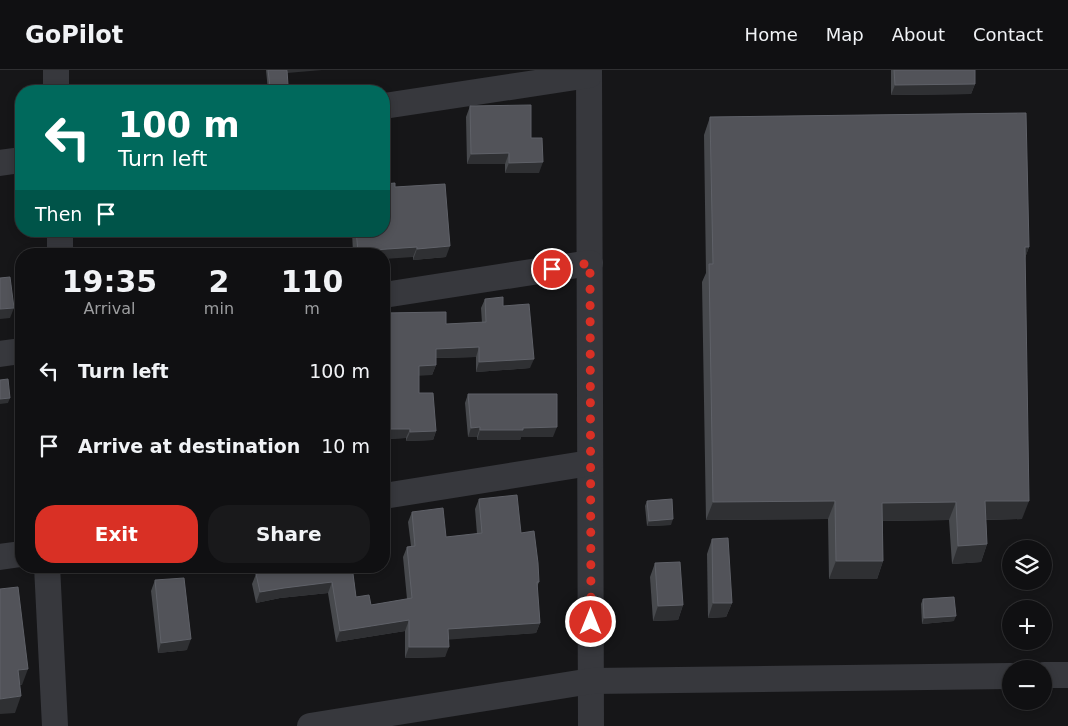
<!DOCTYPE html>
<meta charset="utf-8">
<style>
:root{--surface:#101012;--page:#19191b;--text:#f1f3f6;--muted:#9c9d9f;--line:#303032;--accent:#d93025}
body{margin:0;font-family:"DejaVu Sans",sans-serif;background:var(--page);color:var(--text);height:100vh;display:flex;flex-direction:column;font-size:19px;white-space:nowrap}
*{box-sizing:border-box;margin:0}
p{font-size:16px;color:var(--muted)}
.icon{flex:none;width:28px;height:28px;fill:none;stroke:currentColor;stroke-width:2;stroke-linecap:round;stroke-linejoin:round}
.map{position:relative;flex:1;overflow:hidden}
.sheet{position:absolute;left:15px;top:178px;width:375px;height:325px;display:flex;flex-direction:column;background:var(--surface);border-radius:20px;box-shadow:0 2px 8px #0003,0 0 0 1px var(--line)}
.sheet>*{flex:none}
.hud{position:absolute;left:15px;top:15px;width:375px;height:152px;border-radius:20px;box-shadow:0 2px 8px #0003,0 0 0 1px var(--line);background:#00695c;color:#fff;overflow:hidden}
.buttons{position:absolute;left:1002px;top:470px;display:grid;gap:10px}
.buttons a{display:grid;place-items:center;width:50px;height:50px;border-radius:50%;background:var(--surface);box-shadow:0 2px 8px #0003,0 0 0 1px var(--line);font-size:25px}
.pin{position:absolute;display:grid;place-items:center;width:42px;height:42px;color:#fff;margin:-21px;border:2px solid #fff;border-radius:50%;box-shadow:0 1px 5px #0007}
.me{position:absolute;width:55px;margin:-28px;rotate:0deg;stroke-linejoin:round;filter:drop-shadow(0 0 4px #0008)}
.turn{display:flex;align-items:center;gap:18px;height:105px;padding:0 20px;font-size:22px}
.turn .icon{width:65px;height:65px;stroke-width:2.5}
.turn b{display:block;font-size:35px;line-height:42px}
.then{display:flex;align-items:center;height:48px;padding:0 20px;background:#0003;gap:10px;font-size:19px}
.eta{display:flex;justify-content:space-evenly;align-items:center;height:85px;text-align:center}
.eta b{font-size:30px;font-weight:800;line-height:35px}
.button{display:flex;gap:10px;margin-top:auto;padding:10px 20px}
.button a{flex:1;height:58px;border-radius:20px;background:var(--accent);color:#fff;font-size:20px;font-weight:800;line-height:58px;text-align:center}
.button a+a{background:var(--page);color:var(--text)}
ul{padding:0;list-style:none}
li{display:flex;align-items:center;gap:15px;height:75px;padding:0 20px}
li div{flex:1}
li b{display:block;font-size:19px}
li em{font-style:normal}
header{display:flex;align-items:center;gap:30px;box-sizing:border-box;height:70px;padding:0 25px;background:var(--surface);border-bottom:1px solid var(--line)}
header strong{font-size:24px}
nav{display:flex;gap:28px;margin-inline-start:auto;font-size:18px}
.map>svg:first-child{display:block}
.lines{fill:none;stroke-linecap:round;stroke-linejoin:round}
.street{stroke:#37383d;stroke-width:26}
.wall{fill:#47494d}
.shaded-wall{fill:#2f3033}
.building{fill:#525359;stroke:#5f6168}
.route{stroke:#d93025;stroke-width:9;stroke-dasharray:0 16.2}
</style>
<header>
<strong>GoPilot</strong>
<nav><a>Home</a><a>Map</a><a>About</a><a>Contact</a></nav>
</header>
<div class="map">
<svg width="1068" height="656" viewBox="0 0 1068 656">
<rect width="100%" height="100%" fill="#161618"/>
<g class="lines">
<g class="street">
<polyline points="56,0 56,21"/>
<polyline points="589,0 591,656"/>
<polyline points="384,36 589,5"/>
<polyline points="0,93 21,90"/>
<polyline points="60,161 60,184"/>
<polyline points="384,225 590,193"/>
<polyline points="0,284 21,281"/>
<polyline points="384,426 590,393"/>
<polyline points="0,487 21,484"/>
<polyline points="47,496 55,656"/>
<polyline points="1044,605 1068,605"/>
<polyline points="310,656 591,611 1011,606"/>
</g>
</g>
<g class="wall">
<polygon points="266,0 287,0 286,20 268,21"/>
<polygon points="891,0 975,0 975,14 971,24 891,25"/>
<polygon points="470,36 531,68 539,103 505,103 505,94 467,94 466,47"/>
<polygon points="710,47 1029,177 1025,188 1022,449 986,450 987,474 981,492 952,494 949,450 883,451 883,491 877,509 829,509 828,449 706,450 702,212 706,203 704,65"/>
<polygon points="395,117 446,187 413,190 413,187 384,184 353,184 352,161 384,161"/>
<polygon points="485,229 503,236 530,298 476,302 476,287 436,288 436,295 432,305 419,305 419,323 436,361 433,370 406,371 406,368 384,369 384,243 446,254 482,253 481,238"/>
<polygon points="468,324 553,367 521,367 520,370 477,370 477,367 468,367 465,333"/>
<polygon points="479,429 521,463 539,512 537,517 540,553 536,563 448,569 445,587 405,588 405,561 336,572 328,523 280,528 256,533 252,514 256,504 268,502 267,496 352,496 356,527 371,535 407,529 403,487 407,477 411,476 408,452 412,442 446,467 477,464 475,439"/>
<polygon points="647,431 671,455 647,456 645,436"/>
<polygon points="712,469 732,533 726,547 708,548 707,484"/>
<polygon points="655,493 683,535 678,550 653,551 650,507"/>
<polygon points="155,510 187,580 158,583 151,521"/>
<polygon points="923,529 954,551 922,554 921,534"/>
</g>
<g class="shaded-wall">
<polygon points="288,0 322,0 287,3"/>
<polygon points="975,14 971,24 891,25 895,15"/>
<polygon points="288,15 286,20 269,21 270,17"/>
<polygon points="509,83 505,94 467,94 471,84"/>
<polygon points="543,92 539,103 505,103 509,93"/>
<polygon points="450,176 446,187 413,190 417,179"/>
<polygon points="417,177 413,187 384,189 384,184 357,184 358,181"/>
<polygon points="1025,177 1029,177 1022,196"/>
<polygon points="14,238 10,248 0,249 0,239"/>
<polygon points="479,277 476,287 432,288 436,279"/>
<polygon points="534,289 530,298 476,302 479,292"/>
<polygon points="436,295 432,305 415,306 419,296"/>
<polygon points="10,328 8,333 0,334 0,329"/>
<polygon points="480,357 477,367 468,367 471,358"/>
<polygon points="557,357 553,367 521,367 520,370 477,370 480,360 523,358"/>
<polygon points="384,359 410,359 406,368 384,369"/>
<polygon points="436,361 433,370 406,371 410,362"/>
<polygon points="835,431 828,449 706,450 713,432"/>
<polygon points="985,431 1029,431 1022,449 978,450"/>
<polygon points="956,432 949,450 876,451 882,433"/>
<polygon points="673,449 671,455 647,456 649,451"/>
<polygon points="987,474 981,492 952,494 958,476"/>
<polygon points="836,491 883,491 877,509 829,509"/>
<polygon points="332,512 328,523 280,528 256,533 260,522 284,518"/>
<polygon points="713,533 732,533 726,547 708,548"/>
<polygon points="683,535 678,550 653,551 658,536"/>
<polygon points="956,546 954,551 922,554 924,548"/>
<polygon points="409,550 405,561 336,572 340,561"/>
<polygon points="540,553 536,563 444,570 448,559"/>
<polygon points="191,569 187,580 158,583 161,573"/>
<polygon points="409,577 449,577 445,587 405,588"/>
<polygon points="28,599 22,615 12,616 18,600"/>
<polygon points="21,626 15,643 0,644 0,629"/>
</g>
<g class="building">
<polygon points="268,0 287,0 288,15 270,17"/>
<polygon points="894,0 975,0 975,14 895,15"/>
<polygon points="531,35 531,68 542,68 543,92 509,93 509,83 471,84 470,36"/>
<polygon points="1026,43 1029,177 1025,177 1029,431 985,431 987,474 958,476 956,432 882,433 883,491 836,491 835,431 713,432 709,194 713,194 710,47"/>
<polygon points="395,113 395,117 445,114 450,176 417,179 417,177 358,181 356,161 384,161 384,114"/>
<polygon points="10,207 14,238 0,239 0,208"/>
<polygon points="503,227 503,236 529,234 534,289 479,292 479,277 436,279 436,295 419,296 419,323 433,323 436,361 410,362 410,359 384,359 384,243 446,242 446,254 486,252 485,229"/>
<polygon points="8,309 10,328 0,329 0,310"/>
<polygon points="468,324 557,324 557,357 523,358 523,360 480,360 480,357 471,358"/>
<polygon points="517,425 521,463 534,461 538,493 539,512 537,512 540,553 448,559 449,577 409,577 409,550 340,561 332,512 284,518 260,522 256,504 273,501 272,496 352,496 356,527 369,525 371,535 412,528 407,477 415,476 412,442 443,438 446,467 482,463 479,429"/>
<polygon points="672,429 673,449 649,451 647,431"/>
<polygon points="728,468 732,533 713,533 712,469"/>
<polygon points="680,492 683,535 658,536 655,493"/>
<polygon points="184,508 191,569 161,573 155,510"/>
<polygon points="18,517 28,599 18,600 21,626 0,629 0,519"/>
<polygon points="954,527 956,546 924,548 923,529"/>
</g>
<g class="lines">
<polyline class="route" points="552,199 590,193 591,552"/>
</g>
</svg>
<div class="buttons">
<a><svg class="icon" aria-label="layers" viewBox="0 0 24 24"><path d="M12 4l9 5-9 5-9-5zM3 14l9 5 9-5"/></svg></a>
<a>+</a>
<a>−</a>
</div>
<div class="pin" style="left:552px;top:199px;background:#d93025"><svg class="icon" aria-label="arrive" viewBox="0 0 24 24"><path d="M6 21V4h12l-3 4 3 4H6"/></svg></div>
<svg class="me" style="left:591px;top:552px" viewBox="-20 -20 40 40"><circle r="17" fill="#d93025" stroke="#fff" stroke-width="3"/><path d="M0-11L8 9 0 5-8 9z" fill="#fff"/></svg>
<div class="hud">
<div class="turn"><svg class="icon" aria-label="left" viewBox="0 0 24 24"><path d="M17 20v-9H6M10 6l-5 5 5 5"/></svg><div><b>100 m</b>Turn left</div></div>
<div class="then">Then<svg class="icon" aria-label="arrive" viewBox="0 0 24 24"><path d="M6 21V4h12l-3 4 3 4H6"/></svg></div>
</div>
<section class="sheet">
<div class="eta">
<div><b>19:35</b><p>Arrival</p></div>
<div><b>2</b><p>min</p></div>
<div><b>110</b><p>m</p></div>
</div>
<ul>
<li><svg class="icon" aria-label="left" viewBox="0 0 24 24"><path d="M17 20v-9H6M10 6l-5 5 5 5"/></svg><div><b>Turn left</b></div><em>100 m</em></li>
<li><svg class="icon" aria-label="arrive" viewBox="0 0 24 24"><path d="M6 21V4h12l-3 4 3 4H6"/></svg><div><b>Arrive at destination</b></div><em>10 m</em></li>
</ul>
<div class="button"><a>Exit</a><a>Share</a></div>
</section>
</div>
